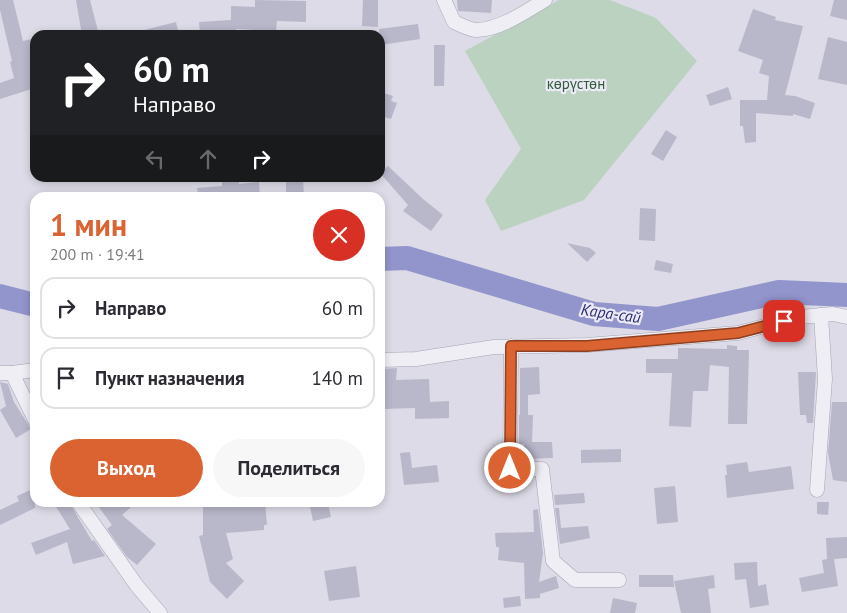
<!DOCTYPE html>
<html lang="ru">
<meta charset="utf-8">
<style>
:root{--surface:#fff;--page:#f7f7f7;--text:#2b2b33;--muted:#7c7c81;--line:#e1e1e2;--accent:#db6331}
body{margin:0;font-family:"PT Sans",sans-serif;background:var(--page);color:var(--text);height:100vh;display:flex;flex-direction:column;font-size:19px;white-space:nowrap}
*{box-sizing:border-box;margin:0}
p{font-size:16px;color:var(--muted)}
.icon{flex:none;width:28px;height:28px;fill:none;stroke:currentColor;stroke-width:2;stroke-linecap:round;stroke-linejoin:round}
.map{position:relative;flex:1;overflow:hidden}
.panel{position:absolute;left:30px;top:192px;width:355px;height:315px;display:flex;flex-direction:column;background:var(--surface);border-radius:15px;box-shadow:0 2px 8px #0003}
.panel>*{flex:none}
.banner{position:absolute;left:30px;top:30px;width:355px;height:152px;border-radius:15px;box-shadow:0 2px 8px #0003;background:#202124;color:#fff;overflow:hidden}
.pin{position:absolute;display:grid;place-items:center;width:42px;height:42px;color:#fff;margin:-21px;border-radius:10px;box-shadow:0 2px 8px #0006}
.me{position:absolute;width:55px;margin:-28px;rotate:0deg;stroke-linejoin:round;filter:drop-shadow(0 0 4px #0008)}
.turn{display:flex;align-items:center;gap:18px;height:105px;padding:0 20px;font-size:22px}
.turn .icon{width:65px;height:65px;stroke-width:2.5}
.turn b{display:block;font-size:35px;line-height:42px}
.lanes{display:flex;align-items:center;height:48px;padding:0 20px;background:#0003;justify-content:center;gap:25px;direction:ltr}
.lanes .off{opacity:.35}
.round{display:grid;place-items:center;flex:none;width:52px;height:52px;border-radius:26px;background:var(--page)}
.summary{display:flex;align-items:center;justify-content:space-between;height:85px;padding:0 20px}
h1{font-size:30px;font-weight:700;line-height:38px;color:var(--accent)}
.button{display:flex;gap:10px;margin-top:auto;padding:10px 20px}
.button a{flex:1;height:58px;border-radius:30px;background:var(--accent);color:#fff;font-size:20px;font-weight:700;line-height:58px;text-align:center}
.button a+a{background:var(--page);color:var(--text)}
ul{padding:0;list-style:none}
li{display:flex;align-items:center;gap:15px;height:62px;margin:0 10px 8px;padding:0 10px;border:2px solid var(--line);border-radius:15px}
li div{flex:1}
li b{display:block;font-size:19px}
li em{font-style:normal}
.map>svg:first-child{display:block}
.green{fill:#bbd2c0}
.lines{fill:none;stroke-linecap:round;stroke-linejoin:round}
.river{stroke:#9294cc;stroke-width:24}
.building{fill:#b9b8cb}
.street-casing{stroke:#a5a4b5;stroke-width:15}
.street{stroke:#efeef5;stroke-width:14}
.route-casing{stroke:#8e4020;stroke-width:12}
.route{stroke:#db6331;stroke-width:9}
.labels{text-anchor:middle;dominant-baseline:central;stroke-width:4.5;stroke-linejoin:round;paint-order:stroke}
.park-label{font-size:15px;fill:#305c3b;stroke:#ebeaf5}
.water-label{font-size:16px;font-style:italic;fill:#2a2a76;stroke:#ebeaf5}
</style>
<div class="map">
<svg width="847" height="613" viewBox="0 0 847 613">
<rect width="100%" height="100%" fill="#dcdbe7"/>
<polygon class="green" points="559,0 610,0 656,18 697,61 584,200 501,231 485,200 521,149 465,51"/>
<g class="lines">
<g class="river">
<polyline points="380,259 407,258 594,314 658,319 779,292 847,295"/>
<polyline points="0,296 35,305"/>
</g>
</g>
<g class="building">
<polygon points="0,0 13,0 23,41 32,39 35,55 35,88 0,99 0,83 14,78 10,62 12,61 0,10"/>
<polygon points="76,0 90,0 99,35 82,35"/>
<polygon points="255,0 306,1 306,22 277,21 276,31 236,29 236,34 200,35 199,22 231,20 231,6 255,7"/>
<polygon points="363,0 378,0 378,27 362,26"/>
<polygon points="457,0 492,0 491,13 458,11"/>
<polygon points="834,0 847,0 847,20 830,16"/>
<polygon points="753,9 776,17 775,20 803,26 785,95 795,96 815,103 810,119 793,114 793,116 756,113 756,142 745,143 743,126 740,126 740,100 767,100 769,76 759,73 763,60 738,51"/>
<polygon points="176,22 179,35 140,35 140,31"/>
<polygon points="418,24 420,39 381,45 379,29"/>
<polygon points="828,37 847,42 847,85 818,79"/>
<polygon points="434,45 445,45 444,86 434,86"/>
<polygon points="728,87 732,99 710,106 706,95"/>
<polygon points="380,92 393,96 391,101 397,103 391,119 385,117 381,127"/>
<polygon points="666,130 677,137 663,161 651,154"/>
<polygon points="388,166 423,199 443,215 431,231 403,211 408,205 380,173"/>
<polygon points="286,178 303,178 304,198 286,198"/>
<polygon points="239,181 239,184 259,182 260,198 199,198 197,188 222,186 222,182"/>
<polygon points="640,208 656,209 655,241 639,240"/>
<polygon points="567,243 590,248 596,253 587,262"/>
<polygon points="656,260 673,264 671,273 654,270"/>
<polygon points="727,345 737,346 737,350 749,350 747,424 728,424 729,367 710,365 708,391 693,391 691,427 669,426 672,373 646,373 646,359 678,359 678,348 727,349"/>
<polygon points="539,367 540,394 528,395 528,415 520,415 520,368"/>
<polygon points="397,368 396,380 429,379 430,402 449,401 449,418 415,419 415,408 383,409 382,369"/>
<polygon points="798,372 816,372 813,423 807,423 806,415 800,415"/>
<polygon points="0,382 8,384 14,402 31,429 16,438 0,410 6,406"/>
<polygon points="832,402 847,402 847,482 833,480 828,453"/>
<polygon points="519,415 533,415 532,442 552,442 553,458 524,459 524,444 519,444"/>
<polygon points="621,449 621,462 581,463 581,450"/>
<polygon points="410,452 412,468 437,465 439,482 404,485 400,453"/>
<polygon points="747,462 749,472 791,466 794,489 727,498 725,475 727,475 726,465"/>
<polygon points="675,486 678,522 657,524 654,488"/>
<polygon points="35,488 35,508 0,525 0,510 19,501 17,496"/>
<polygon points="584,493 585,503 555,505 554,495"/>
<polygon points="53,502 69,502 92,541 94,540 105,556 73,564 67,542 36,555 31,543 70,529"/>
<polygon points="95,502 137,502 122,515 156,544 137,565 127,557 107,529 112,525"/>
<polygon points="221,502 265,502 267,525 264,525 264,530 226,533 233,559 226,563 244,581 227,599 210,582 199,536 203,535 203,504"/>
<polygon points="817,502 829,502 828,515 817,514"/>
<polygon points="328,503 331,517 313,521 310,507"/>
<polygon points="555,508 559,508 561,528 588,526 590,538 560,544"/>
<polygon points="538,509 543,553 539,582 556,576 559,588 540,594 540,598 525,599 524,563 498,560 499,547 496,547 495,533 534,532 533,510"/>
<polygon points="847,537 847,558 834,559 838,586 802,592 799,578 824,573 822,560 827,559 826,538"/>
<polygon points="757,562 758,586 766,584 769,605 750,608 746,579 735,580 734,563"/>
<polygon points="356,566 360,597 329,601 324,571"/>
<polygon points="639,575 673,575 674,587 639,587"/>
<polygon points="714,575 715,588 708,589 711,613 681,613 674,581"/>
<polygon points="520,596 521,606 504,608 503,598"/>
<polygon points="613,598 637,603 635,613 610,613"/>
</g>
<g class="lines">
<g class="street-casing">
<g id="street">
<path d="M444,0L454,22C461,25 470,30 477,30C501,29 525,12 545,0"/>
<polyline points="511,346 510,469 542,469 553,561 575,580 619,580"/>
<polyline points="380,360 416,359 494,347 587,345 738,333 800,317 833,314 847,317"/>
<polyline points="0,373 12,373 35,370"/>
<polyline points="12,373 35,420"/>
<polyline points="817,490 825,379 821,315"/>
<polyline points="78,502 137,586 160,613"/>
</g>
</g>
<use href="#street" class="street"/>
</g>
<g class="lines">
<g class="route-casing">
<polyline id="route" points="510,468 511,346 587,346 738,333 784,321"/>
</g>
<use href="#route" class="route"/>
</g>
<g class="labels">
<g class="park-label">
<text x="576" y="83">көрүстөн</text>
</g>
<g class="water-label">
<text transform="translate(611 313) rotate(8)">Кара-сай</text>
</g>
</g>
</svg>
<div class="pin" style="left:784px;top:321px;background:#d93025"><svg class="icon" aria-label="arrive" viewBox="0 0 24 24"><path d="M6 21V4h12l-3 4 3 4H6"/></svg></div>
<svg class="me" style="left:510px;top:468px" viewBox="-20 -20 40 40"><circle r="17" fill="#db6331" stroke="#fff" stroke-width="3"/><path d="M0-11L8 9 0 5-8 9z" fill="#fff"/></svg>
<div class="banner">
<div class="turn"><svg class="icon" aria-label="right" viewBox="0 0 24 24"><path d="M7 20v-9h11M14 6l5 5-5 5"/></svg><div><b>60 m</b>Направо</div></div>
<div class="lanes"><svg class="icon off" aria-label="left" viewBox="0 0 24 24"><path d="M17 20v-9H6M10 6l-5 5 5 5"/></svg><svg class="icon off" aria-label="ahead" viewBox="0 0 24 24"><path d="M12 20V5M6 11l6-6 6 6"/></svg><svg class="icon" aria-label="right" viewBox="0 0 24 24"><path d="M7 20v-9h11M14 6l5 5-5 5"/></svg></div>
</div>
<section class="panel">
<div class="summary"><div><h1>1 мин</h1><p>200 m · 19:41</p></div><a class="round" style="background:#d93025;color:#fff"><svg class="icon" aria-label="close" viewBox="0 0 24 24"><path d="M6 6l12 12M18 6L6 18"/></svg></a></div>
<ul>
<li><svg class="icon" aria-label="right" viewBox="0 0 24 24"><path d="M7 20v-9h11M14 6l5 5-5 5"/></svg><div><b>Направо</b></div><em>60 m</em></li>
<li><svg class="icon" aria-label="arrive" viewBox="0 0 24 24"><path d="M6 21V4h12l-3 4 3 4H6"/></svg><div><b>Пункт назначения</b></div><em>140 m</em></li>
</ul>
<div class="button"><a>Выход</a><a>Поделиться</a></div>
</section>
</div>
